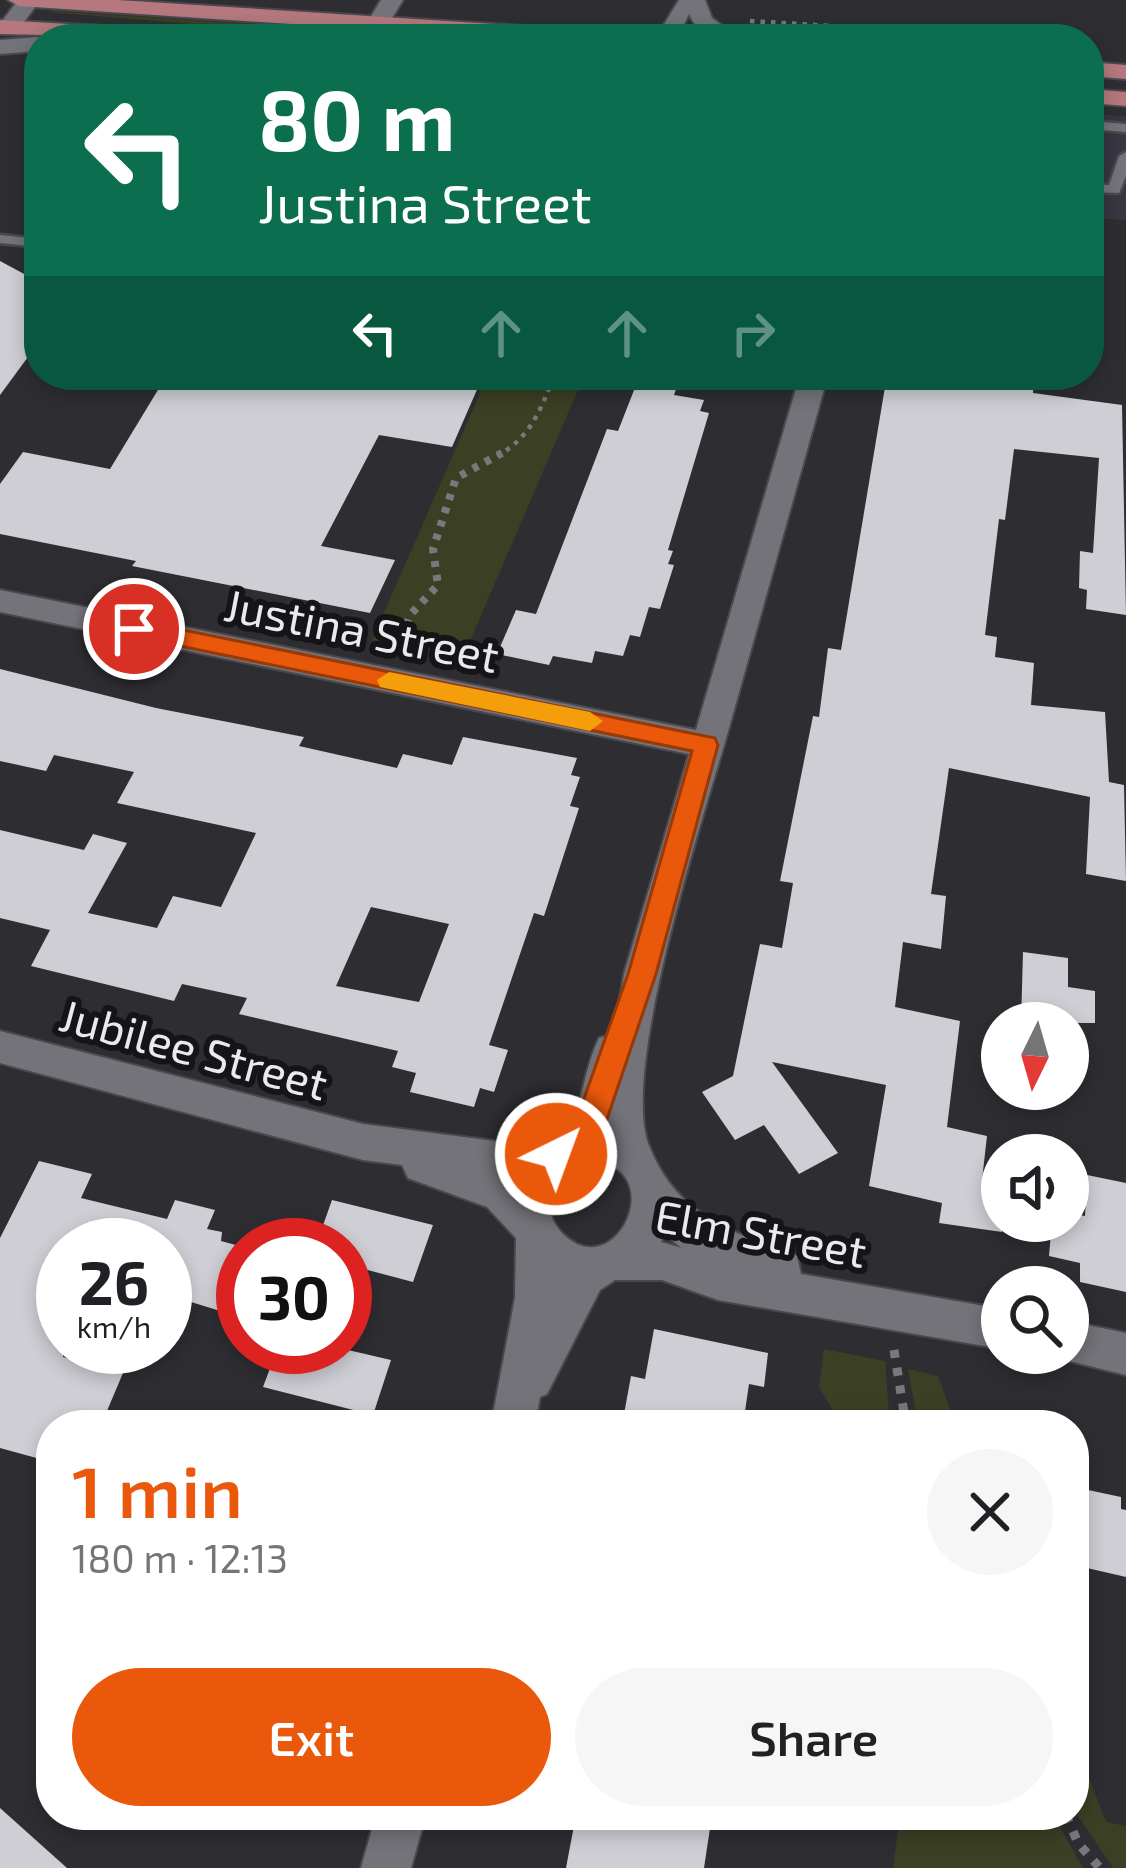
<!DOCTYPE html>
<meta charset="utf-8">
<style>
:root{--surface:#fff;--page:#f6f6f6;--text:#202124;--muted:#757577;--accent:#ea580c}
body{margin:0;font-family:"Exo 2",sans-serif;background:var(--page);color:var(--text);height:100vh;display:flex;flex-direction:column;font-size:45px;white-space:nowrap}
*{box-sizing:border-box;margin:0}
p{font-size:39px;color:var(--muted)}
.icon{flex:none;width:66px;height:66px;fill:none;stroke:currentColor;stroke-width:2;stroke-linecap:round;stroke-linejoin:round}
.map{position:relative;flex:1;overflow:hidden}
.drawer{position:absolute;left:36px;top:1410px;width:1053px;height:420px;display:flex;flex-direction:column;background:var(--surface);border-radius:48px;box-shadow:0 6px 18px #0003}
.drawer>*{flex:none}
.banner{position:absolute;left:24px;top:24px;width:1080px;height:366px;border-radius:48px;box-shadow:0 6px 18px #0003;background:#0b6e4f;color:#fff;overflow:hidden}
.needle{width:78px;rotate:185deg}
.buttons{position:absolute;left:981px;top:1002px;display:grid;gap:24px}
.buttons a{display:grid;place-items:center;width:108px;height:108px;border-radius:50%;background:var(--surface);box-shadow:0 6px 18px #0003;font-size:60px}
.speed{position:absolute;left:36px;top:1218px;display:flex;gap:24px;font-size:60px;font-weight:700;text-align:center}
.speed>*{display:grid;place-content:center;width:156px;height:156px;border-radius:50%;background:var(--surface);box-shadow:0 6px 18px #0003;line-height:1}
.speed small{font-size:30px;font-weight:400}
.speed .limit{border:18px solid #d22;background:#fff;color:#111}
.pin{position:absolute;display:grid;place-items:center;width:102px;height:102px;color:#fff;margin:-51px;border:6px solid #fff;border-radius:50%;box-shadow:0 3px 12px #0007}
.me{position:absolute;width:132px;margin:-66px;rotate:42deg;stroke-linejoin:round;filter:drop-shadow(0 0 9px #0008)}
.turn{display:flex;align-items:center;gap:42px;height:252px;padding:0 36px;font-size:54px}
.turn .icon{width:156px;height:156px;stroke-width:2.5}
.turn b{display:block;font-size:84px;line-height:102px}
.lanes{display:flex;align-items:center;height:114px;padding:0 36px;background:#0003;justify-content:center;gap:60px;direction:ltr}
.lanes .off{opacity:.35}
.round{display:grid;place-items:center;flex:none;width:126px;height:126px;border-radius:63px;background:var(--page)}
.head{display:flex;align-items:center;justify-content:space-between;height:204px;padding:0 36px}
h1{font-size:72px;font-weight:600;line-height:90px;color:var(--accent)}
.button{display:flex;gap:24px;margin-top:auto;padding:24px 36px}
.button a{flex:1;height:138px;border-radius:72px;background:var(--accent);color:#fff;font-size:48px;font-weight:600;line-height:138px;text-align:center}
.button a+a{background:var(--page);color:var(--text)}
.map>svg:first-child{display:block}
.built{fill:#373641}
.green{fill:#3b3f24}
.building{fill:#cfced5;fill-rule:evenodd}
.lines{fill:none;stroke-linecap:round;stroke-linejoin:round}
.lane-casing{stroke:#48484d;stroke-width:5}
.street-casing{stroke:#48484d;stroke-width:4}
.primary-casing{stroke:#48484d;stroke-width:4}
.path-far2{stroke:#79787d;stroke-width:4.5;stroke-dasharray:4.5 6;stroke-linecap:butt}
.path-far1{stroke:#79787d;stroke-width:8;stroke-dasharray:6 8;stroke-linecap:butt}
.path{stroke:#79787d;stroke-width:9;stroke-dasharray:8 10;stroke-linecap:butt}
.lane{fill:#737379;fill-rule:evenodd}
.street{fill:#737379;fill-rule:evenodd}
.primary{fill:#b4787e;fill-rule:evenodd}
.route{fill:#ea580c;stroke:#983908;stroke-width:3}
.slow{fill:#f59e0b}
.labels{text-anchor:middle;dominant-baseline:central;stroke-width:12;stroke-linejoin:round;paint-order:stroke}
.street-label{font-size:45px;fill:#eae9ed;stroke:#151518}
</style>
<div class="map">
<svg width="1126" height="1868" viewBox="0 0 1126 1868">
<rect width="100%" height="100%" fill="#2d2d32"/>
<polygon class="built" points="1089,114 1126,116 1126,220 1089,218"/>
<g class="green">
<polygon points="47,12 51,11 496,39 372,39"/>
<polygon points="488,375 584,376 462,660 372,640"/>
<polygon points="824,1349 885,1361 890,1425 842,1425 819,1387"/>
<polygon points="908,1369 938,1376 956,1425 918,1425"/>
<polygon points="1074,1738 1106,1822 1126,1826 1126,1868 1113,1868 1074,1810"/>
<polygon points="900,1815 1053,1815 1083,1868 893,1868"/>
</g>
<g class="building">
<polygon points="0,261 39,282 39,342 0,395"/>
<polygon points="167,375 417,375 479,385 452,447 379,435 321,546 395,560 370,613 132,566 136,561 0,534 0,484 23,452 110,469"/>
<polygon points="887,375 1034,375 1033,393 1122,405 1126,615 1086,609 1087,590 1079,588 1080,551 1093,553 1099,458 1014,449 1005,520 999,519 985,635 997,637 995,657 1034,663 1031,705 1105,712 1109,782 1124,785 1126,881 1086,874 1090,797 949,768 931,894 946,896 941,949 903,942 895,1007 960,1021 947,1127 987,1136 982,1180 1002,1185 1002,1232 939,1223 942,1203 869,1186 886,1085 772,1062 838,1153 799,1174 764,1125 735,1140 702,1092 733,1076 760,944 782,948 793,883 780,881 813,716 819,717 828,648 841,650"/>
<polygon points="638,380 677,386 674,395 704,400 700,411 709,413 668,550 673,551 668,564 674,565 660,609 649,607 640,637 630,635 623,656 595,651 592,663 553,656 549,665 497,654 516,610 536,614 607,429 618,431"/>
<path d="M0,669L156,708L304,737L299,746L397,768L403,754L452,765L463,737L577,758L571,775L580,777L570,806L579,808L544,916L534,913L489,1045L508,1050L494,1092L480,1088L474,1107L410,1092L416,1073L392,1067L398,1051L239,1014L247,998L182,984L174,1001L31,966L50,930L0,918V830L84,850L93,834L127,843L88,913L157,928L173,896L221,907L256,833L117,803L134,772L54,755L46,771L0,761ZM371,907L449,924L419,1002L336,986Z"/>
<polygon points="1023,952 1068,958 1068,987 1095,991 1095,1023 1021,1023"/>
<polygon points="39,1161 92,1174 81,1198 167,1219 175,1200 215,1210 207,1229 222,1232 221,1241 243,1247 243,1318 165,1294 165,1245 63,1245 63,1357 123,1373 101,1425 51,1425 51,1462 0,1448 0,1238"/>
<polygon points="1087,1175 1126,1183 1126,1292 1080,1282 1080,1263 1049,1256 1052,1221 1068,1221 1068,1213 1085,1216"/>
<polygon points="332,1200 433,1225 413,1282 345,1264 345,1245 316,1245"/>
<polygon points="654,1329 768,1353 764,1387 749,1384 743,1425 622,1425 631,1376 645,1379"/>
<polygon points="278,1347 335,1347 391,1360 373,1415 263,1387"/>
<polygon points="1074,1487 1121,1497 1121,1509 1126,1510 1126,1577 1074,1565"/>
<polygon points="0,1808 67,1868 0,1868"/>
<polygon points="576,1815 712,1815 704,1868 566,1868"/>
</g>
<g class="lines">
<g class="lane-casing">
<g id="lane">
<polygon points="1089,121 1126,124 1126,132 1089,129"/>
<polygon points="1126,152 1126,176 1119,193 1089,192 1089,184 1109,185 1119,156"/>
<polygon points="0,235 39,239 39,247 0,243"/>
</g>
</g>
<g class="street-casing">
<g id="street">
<polygon points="18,0 40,0 16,33 0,33 0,24"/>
<polygon points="381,0 403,0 386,28 370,28 367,23"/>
<path d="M679,0H705L712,18L740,39C718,39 699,37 689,14L677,39H655Z"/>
<polygon points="108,27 116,29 116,39 65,39 68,34"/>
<polygon points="39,37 46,39 39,39 39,51 0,54 0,40"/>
<path d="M800,375H828C795,493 762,610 729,728C705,813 619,1070 649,1146C678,1218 732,1231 797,1256L801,1274L1002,1309V1349L718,1300L662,1280H615L600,1290L547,1394L540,1397L535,1425H491L515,1298L516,1238L487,1207L408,1178L402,1165L363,1160L0,1063V1031L363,1124L518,1144C592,1135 573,1093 599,1038L614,1034L624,974L689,754L0,612V590L696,730ZM585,1161C674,1160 618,1288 563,1234C536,1208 554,1170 585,1161ZM665,1234L680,1247L682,1248L661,1242Z"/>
<polygon points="1068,1321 1126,1333 1126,1375 1053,1357 1051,1353 1068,1353"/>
<polygon points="376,1815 426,1815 411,1868 361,1868"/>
</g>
</g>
<g class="primary-casing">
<g id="primary">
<polygon points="8,0 118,0 619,32 630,39 518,39 19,6"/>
<polygon points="0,20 207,32 218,39 0,34"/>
<polygon points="1089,62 1126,65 1126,79 1089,76"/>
<polygon points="1089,89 1126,92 1126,106 1089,103"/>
</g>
</g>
<g class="path-far2">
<polyline points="750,21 864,28"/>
<polyline points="920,39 923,26"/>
<polyline points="944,39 956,30"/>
<path d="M497,456C530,438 541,410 554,375"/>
</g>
<polyline class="path-far1" points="399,652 409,616 438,585 433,549 456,478 502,453"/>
<g class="path">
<polyline points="894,1350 906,1425"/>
<polyline points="1066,1815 1078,1843 1100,1868"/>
</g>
<use href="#lane" class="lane"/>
<use href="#street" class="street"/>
<use href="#primary" class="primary"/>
</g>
<polygon class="route" points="134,620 715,738 718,745 656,974 603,1131 586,1156 556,1167 546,1163 542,1154 546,1144 565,1137 575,1124 628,974 692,751 126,635 126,623"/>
<polygon class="slow" points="389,672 590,712 603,721 590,731 380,687 377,680"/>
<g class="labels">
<g class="street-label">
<text transform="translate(362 629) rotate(11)">Justina Street</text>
<text transform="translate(194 1048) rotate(15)">Jubilee Street</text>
<text transform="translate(761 1232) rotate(10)">Elm Street</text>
</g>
</g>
</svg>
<div class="buttons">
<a><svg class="needle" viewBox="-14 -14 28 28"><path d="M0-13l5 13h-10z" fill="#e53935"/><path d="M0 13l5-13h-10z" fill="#757577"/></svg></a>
<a><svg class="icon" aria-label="sound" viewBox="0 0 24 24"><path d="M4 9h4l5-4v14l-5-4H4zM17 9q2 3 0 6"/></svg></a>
<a><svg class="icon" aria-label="search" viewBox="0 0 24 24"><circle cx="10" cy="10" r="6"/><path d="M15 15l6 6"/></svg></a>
</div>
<div class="speed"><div>26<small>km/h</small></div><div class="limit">30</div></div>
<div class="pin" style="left:134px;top:629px;background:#d93025"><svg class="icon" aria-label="arrive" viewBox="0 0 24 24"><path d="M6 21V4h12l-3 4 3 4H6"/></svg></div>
<svg class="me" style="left:556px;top:1154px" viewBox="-20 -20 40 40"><circle r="17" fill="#ea580c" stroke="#fff" stroke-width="3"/><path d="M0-11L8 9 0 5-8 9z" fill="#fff"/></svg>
<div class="banner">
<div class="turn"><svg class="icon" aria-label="left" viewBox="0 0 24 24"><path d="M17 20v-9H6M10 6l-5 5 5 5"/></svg><div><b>80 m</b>Justina Street</div></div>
<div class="lanes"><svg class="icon" aria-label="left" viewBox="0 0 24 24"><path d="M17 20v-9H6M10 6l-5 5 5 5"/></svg><svg class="icon off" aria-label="ahead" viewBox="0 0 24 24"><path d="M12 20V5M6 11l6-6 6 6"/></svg><svg class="icon off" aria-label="ahead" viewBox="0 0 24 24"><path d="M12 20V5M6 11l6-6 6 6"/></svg><svg class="icon off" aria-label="right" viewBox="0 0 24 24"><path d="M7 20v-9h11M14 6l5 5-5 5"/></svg></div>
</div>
<section class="drawer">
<div class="head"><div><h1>1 min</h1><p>180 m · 12:13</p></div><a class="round"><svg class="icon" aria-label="close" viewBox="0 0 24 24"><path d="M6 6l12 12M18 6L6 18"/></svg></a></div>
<div class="button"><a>Exit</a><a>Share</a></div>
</section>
</div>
